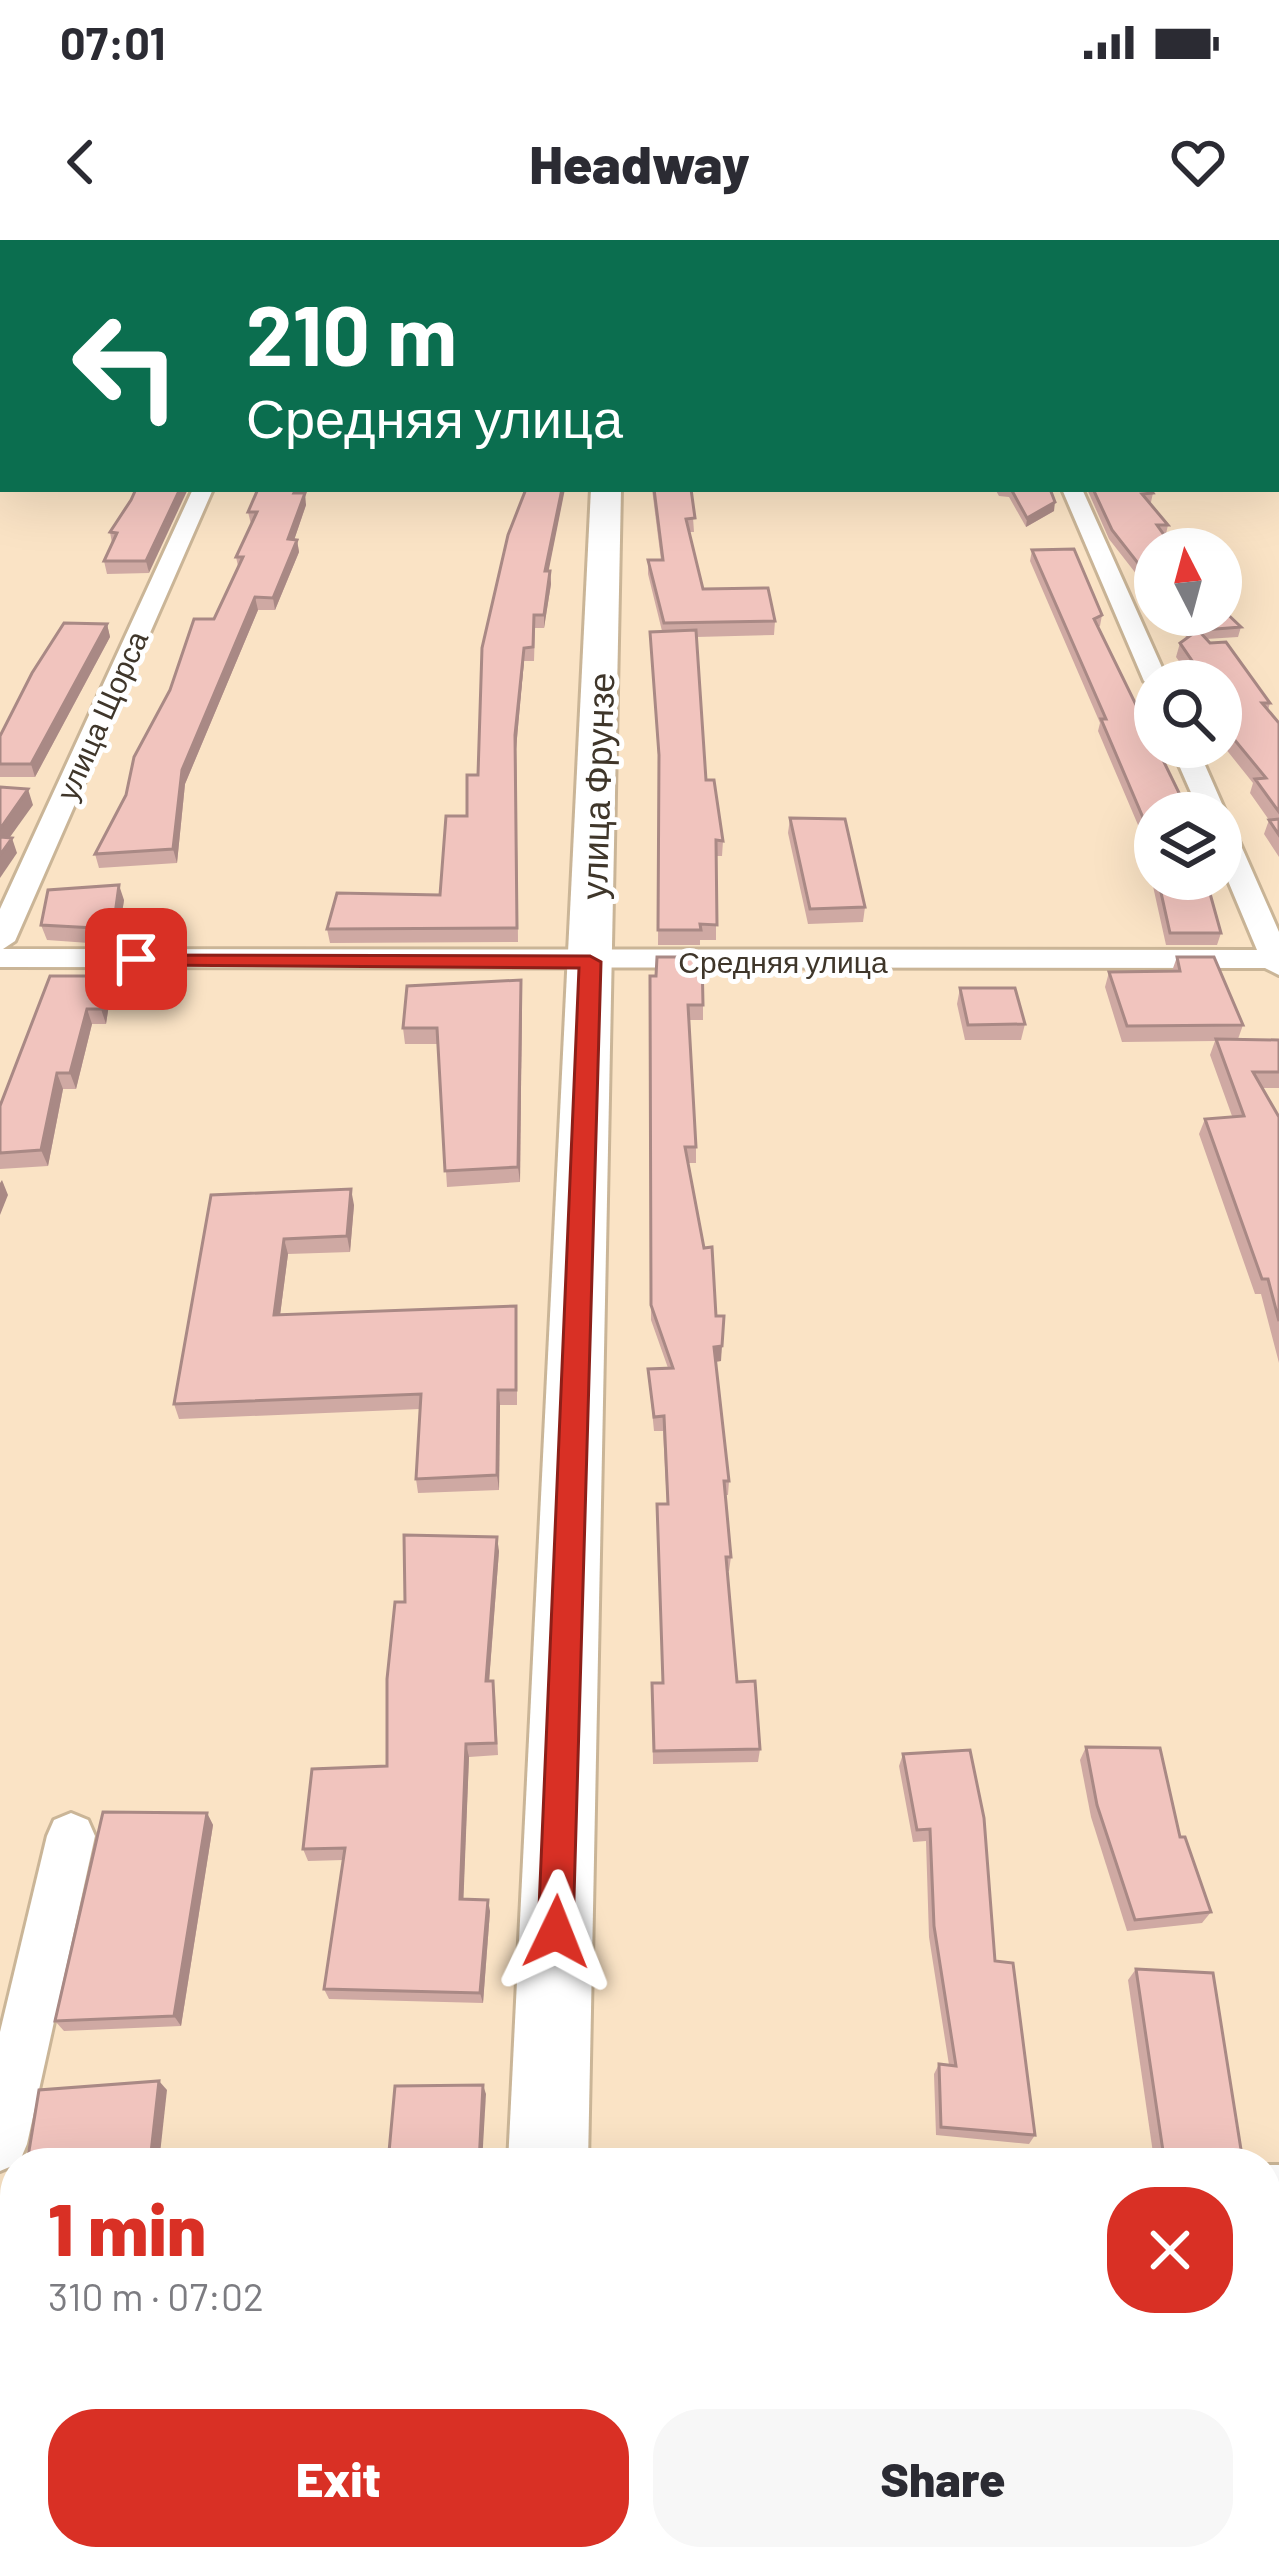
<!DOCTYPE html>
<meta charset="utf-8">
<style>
:root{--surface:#fff;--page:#f7f7f7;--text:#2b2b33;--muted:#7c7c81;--accent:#d93025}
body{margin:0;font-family:Barlow,sans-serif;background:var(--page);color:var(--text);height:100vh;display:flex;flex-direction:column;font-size:45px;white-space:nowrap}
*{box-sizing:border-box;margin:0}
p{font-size:39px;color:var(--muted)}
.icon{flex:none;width:66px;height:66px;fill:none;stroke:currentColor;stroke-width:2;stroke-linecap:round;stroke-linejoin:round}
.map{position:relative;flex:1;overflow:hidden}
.side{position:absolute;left:0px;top:1908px;width:1281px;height:423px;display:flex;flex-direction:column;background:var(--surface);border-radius:48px 48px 0 0;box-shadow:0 12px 48px #0002}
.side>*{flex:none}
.hud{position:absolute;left:0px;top:0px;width:1281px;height:252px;box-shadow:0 12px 48px #0002;background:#0b6e4f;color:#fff;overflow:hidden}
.needle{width:78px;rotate:354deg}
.controls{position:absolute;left:1134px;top:288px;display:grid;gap:24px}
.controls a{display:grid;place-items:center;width:108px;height:108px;border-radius:50%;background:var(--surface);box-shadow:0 12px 48px #0002;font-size:60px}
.pin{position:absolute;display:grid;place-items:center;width:102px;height:102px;color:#fff;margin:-51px;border-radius:24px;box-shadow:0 6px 18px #0006}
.me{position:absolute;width:132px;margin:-66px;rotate:2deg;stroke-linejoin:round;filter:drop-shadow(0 0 9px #0008)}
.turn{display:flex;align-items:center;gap:42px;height:252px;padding:0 48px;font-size:54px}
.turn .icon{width:156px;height:156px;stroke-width:2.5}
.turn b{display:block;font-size:84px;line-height:102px}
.round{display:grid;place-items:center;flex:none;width:126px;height:126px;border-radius:48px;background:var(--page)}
.head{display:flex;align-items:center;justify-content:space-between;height:204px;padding:0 48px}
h1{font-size:72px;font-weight:800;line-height:90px;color:var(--accent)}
.primary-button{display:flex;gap:24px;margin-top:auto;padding:24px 48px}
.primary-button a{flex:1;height:138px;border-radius:48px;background:var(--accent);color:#fff;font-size:48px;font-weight:800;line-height:138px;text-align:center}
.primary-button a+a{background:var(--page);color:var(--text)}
.status{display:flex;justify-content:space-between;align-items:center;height:84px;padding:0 60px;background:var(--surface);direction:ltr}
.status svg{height:33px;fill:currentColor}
header{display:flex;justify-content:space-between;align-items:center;height:156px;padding:0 48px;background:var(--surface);font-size:54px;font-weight:800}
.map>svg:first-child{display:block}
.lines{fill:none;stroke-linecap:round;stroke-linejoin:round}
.street-casing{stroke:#cab597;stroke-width:6}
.secondary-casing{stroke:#cab597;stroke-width:6}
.primary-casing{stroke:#cab597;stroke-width:6}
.street{fill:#fff;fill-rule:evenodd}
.secondary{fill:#fff;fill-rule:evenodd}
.primary{fill:#fff;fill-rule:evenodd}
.wall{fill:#cfa9a3}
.shaded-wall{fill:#a98985}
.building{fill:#f1c4be;stroke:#a98985;stroke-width:3}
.route{fill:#d93025;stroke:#8d1f18;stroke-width:3}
.labels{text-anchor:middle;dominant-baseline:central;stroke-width:10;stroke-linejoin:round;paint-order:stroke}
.far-street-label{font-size:30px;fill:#3f362a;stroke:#fff}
.street-label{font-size:36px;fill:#3f362a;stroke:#fff}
</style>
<div class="status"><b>07:01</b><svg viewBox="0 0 49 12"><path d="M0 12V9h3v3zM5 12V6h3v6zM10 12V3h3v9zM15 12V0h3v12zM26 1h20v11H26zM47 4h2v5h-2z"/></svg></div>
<header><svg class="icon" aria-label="back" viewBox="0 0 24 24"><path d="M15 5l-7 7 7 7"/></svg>Headway<svg class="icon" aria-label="heart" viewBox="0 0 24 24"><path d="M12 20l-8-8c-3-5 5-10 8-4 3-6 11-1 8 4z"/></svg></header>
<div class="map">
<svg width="1279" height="2329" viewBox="0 0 1279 2329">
<rect width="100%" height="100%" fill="#fae3c5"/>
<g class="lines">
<g class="street-casing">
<g id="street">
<polygon points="315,0 331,0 313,3"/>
<polygon points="948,0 964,0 965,3 949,3"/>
<polygon points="193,249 213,249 15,701 3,709 1257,710 1221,624 1221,584 1235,592 1279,692 1279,735 1265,728 0,727 0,669"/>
<polygon points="1062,249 1082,249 1168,441 1155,441 1155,448 1144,441"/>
<polygon points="1171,507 1197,507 1226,573 1223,579 1221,573 1200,573"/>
<polygon points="71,1573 88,1580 95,1596 27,1904 19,1923 0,1931 0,1792 47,1596 54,1580"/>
<rect x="1266" y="1925" width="13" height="56"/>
</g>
</g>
<g class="secondary-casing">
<g id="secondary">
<rect x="609" y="0" width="22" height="3"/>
<rect x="1278" y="92" width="1" height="16"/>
<polygon points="591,249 621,249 588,1923 508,1923"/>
<polygon points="491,2316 583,2316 582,2329 490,2329"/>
</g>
</g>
<g class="primary-casing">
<g id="primary">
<polygon points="1122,0 1146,0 1147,3 1123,3"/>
<rect x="0" y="77" width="3" height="16"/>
</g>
</g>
<use href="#street" class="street"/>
<use href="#secondary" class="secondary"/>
<use href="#primary" class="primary"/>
</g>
<g class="wall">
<polygon points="136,249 149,333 107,334 104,321 112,303 110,292 131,260"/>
<polygon points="258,249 302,249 300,253 306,265 294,300 297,300 299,312 275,370 258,370 185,544 177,623 99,628 95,614 214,379 238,326 236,317 251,284 248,272"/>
<polygon points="652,249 691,249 694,292 689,292 703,349 775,381 774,395 696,397 706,540 723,601 722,616 716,616 716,700 700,700 700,705 658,705 659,530 650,392 662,391 648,334 648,320 661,320"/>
<polygon points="995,249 1050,249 1054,271 1026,287 1009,257 999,256"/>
<polygon points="1087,249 1150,249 1153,253 1151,262 1149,263 1168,285 1166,294 1164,294 1155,309 1155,358 1109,299"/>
<polygon points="1032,310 1102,375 1100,386 1098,387 1155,573 1155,639 1206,639 1221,693 1217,705 1166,705 1141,592 1098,491 1100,483 1030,321"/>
<polygon points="548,331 550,331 551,344 544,388 535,388 534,421 524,421 516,509 518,702 330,703 327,689 440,655 467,576 478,535"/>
<polygon points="1169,375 1221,375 1241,387 1238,397 1206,399 1270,463 1268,470 1279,483 1279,617 1264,594 1269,580 1250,553 1253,543 1221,503 1224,487 1221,482 1221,441 1193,441 1176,417 1180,403 1187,398"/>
<polygon points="107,384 110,397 35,537 0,537 0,496"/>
<polygon points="790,578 865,667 863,682 808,684 788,593"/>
<polygon points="124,660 117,705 47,700 41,685"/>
<polygon points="1177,717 1243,785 1238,799 1279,800 1279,848 1262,848 1279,877 1279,1123 1261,1054 1255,1054 1199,894 1205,879 1232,876 1210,815 1215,801 1122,802 1105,747 1109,732 1172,731"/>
<polygon points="50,736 111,751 106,784 92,784 76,849 63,849 48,926 0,929 0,866"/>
<polygon points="650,736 703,765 703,780 689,780 696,907 696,923 688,923 716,1076 721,1121 715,1122 729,1241 728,1255 725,1255 731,1317 729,1331 727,1331 737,1442 760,1509 758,1522 653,1524 652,1443 662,1443 667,1264 663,1191 654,1191 648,1129 668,1128 651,1080"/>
<polygon points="960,748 1025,784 1021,800 965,800 957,764"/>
<polygon points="522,756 520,942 447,947 438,804 405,804 403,788"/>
<polygon points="211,955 354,965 350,1012 288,1014 280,1075 517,1081 517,1165 500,1165 499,1250 418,1253 416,1239 420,1169 179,1179 174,1164"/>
<polygon points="499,1311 489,1441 495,1454 498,1515 469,1517 463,1659 490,1671 483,1763 329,1759 324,1749 343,1620 308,1621 303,1609 387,1526 405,1362"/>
<polygon points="1086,1507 1180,1597 1211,1672 1202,1683 1127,1691 1091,1577 1080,1520"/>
<polygon points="903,1514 995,1721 1035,1895 1029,1904 936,1895 934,1834 939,1824 949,1825 929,1697 926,1601 913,1602 899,1526"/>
<polygon points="207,1573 213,1585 181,1786 64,1791 55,1781"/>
<polygon points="1136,1729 1242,1916 1234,1923 1154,1920 1128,1740"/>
<polygon points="1136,2316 1261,2316 1263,2329 1138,2329"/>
</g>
<g class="shaded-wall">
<polygon points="180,249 188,249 149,333 146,321"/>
<polygon points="562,249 565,249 546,344 545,331"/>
<polygon points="305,253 306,265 290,312 288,299"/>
<polygon points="1055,262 1054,271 1026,287 1027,278"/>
<polygon points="297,300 299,312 275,370 273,358"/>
<polygon points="550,331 551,344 544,388 544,375"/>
<polygon points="255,357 258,370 185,544 177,623 173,609 182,530"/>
<polygon points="107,384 110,397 35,537 31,524"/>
<polygon points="524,408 524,421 516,509 518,702 515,495"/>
<polygon points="28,549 33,565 0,611 0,589"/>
<polygon points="12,598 17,613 0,638 0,615"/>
<polygon points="119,645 124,660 117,705 113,689"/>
<polygon points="106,736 111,751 106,784 101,769"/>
<polygon points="521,740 522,756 520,942 518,927"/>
<polygon points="87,769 92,784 76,849 70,833"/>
<polygon points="57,833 63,849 48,926 41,910"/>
<polygon points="2,940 8,955 0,975 0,943"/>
<polygon points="351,949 354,965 350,1012 347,996"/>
<polygon points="284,999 288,1014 278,1091 274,1075"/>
<polygon points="722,1106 721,1121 713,1122 714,1107"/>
<polygon points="498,1150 500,1165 499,1250 497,1235"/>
<polygon points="497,1297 499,1311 488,1455 486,1441"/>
<polygon points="466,1504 469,1517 463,1671 460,1659"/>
<polygon points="207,1573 213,1585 181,1786 174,1776"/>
<polygon points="488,1660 490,1671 483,1763 480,1753"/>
<polygon points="159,1841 167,1850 159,1923 151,1923"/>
<polygon points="483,1845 486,1854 482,1923 479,1923"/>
</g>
<g class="building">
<polygon points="77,0 179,0 177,3 74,3"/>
<polygon points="266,0 317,0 315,3 265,3"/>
<polygon points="335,0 373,0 372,3 334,3"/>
<polygon points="705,0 870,0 871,3 705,3"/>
<polygon points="995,0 1086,0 1087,3 997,3"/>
<polygon points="1178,0 1279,0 1279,46 1278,3 1180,3"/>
<polygon points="0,47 3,47 3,65 0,66"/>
<polygon points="3,85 3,109 0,109 0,87"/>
<polygon points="136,249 180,249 146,321 104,321 117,293 110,292 131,260"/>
<polygon points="258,249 296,249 294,253 305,253 288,299 297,300 273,358 255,357 182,530 173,609 95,614 126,555 134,517 170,450 194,379 214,379 243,317 236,317 257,272 248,272"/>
<polygon points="526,249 562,249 545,331 550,331 544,375 534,375 533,407 524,408 515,495 517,688 327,689 337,653 440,655 446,576 467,576 467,535 478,535 482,408 508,295"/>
<polygon points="654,249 691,249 695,278 686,279 703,349 768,348 775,381 664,383 648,320 663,320"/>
<polygon points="1011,249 1050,249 1055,262 1027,278"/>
<polygon points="1093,249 1150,249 1153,253 1142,254 1168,285 1157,285 1174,309 1155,309 1155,345 1112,290"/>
<polygon points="1074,309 1102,375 1094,379 1184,563 1187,573 1155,573 1155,627 1144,580 1101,479 1106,479 1032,310"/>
<polygon points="1221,368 1241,387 1191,391 1179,375 1221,375"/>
<polygon points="64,383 107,384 31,524 0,524 0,496 32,433"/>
<polygon points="696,390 706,540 714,540 723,601 716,600 717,685 700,684 701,690 658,690 659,515 650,392"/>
<polygon points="1198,390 1210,403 1226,402 1270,463 1262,463 1279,483 1279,572 1255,539 1266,538 1224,487 1237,486 1221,462 1221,441 1206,441 1180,403"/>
<polygon points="0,547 28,549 0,589"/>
<polygon points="790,578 845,579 865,667 810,669"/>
<polygon points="1279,579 1279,595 1269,580"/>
<polygon points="0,597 12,598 0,615"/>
<polygon points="1158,639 1206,639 1221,693 1170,693"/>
<polygon points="119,645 113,689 41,685 48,650"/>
<polygon points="657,717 702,717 703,765 688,765 696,907 685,907 704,1008 712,1007 716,1076 724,1076 722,1106 714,1107 729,1241 724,1241 731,1317 726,1317 737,1442 755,1441 760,1509 654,1511 652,1443 663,1443 657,1264 668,1264 664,1176 654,1177 648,1129 673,1128 651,1065 650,736 656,736"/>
<polygon points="1177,717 1214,717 1243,785 1127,786 1109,732 1180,731"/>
<polygon points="50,736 106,736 101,769 87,769 70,833 57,833 41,910 0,913 0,866"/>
<polygon points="521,740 518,927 445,931 437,788 403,788 407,746"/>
<polygon points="960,748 1015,748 1025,784 968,785"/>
<polygon points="1216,799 1279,800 1279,832 1253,832 1279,877 1279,1081 1268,1039 1262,1039 1205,879 1244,876"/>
<polygon points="351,949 347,996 284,999 274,1075 516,1066 516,1150 498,1150 497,1235 416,1239 421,1154 174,1164 211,955"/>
<polygon points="404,1295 497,1297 486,1441 493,1441 496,1503 466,1504 460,1659 488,1660 480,1753 324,1749 345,1608 303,1609 312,1529 387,1526 387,1439 395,1362 405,1362"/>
<polygon points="1086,1507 1160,1508 1180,1597 1185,1597 1211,1672 1135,1680 1097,1565"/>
<polygon points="970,1510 984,1578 995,1721 1013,1723 1035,1895 941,1887 939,1824 956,1826 934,1686 930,1589 917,1590 903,1514"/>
<polygon points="103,1572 207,1573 174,1776 55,1781"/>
<polygon points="1136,1729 1213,1733 1242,1916 1163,1911"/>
<polygon points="159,1841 150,1922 27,1923 39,1850"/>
<polygon points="483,1845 479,1923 388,1923 395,1846"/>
<polygon points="15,2035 15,2115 2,2116"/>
<polygon points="15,2196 15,2302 0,2303 0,2197"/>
<rect x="294" y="2316" width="135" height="13"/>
<polygon points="1150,2316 1261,2316 1263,2329 1152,2329"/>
</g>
<polygon class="route" points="129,715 590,716 601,722 573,1692 568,1704 556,1709 544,1704 538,1692 579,728 136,725 129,724"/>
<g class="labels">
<g class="far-street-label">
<text transform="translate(101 475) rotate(-66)">улица Щорса</text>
<text x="783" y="721">Средняя улица</text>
</g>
<g class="street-label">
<text transform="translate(596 546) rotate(-88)">улица Фрунзе</text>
</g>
</g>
</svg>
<div class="controls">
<a><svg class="needle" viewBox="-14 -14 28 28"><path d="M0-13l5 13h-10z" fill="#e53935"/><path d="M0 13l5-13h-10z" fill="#7c7c81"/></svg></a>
<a><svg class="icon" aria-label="search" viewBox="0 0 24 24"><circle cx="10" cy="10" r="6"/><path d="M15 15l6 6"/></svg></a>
<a><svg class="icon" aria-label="layers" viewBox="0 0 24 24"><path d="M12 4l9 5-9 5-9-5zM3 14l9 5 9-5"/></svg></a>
</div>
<div class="pin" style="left:136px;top:719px;background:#d93025"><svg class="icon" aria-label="arrive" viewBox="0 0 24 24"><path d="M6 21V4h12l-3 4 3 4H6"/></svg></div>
<svg class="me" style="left:556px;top:1692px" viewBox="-20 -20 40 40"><path d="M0-17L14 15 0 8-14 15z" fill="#d93025" stroke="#fff" stroke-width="4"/></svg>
<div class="hud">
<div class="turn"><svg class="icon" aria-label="left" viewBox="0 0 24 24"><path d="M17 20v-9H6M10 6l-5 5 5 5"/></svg><div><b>210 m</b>Средняя улица</div></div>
</div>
<section class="side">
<div class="head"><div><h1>1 min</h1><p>310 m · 07:02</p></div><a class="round" style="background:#d93025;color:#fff"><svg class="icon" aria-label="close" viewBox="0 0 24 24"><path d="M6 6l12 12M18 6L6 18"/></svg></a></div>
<div class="primary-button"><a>Exit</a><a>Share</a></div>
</section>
</div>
